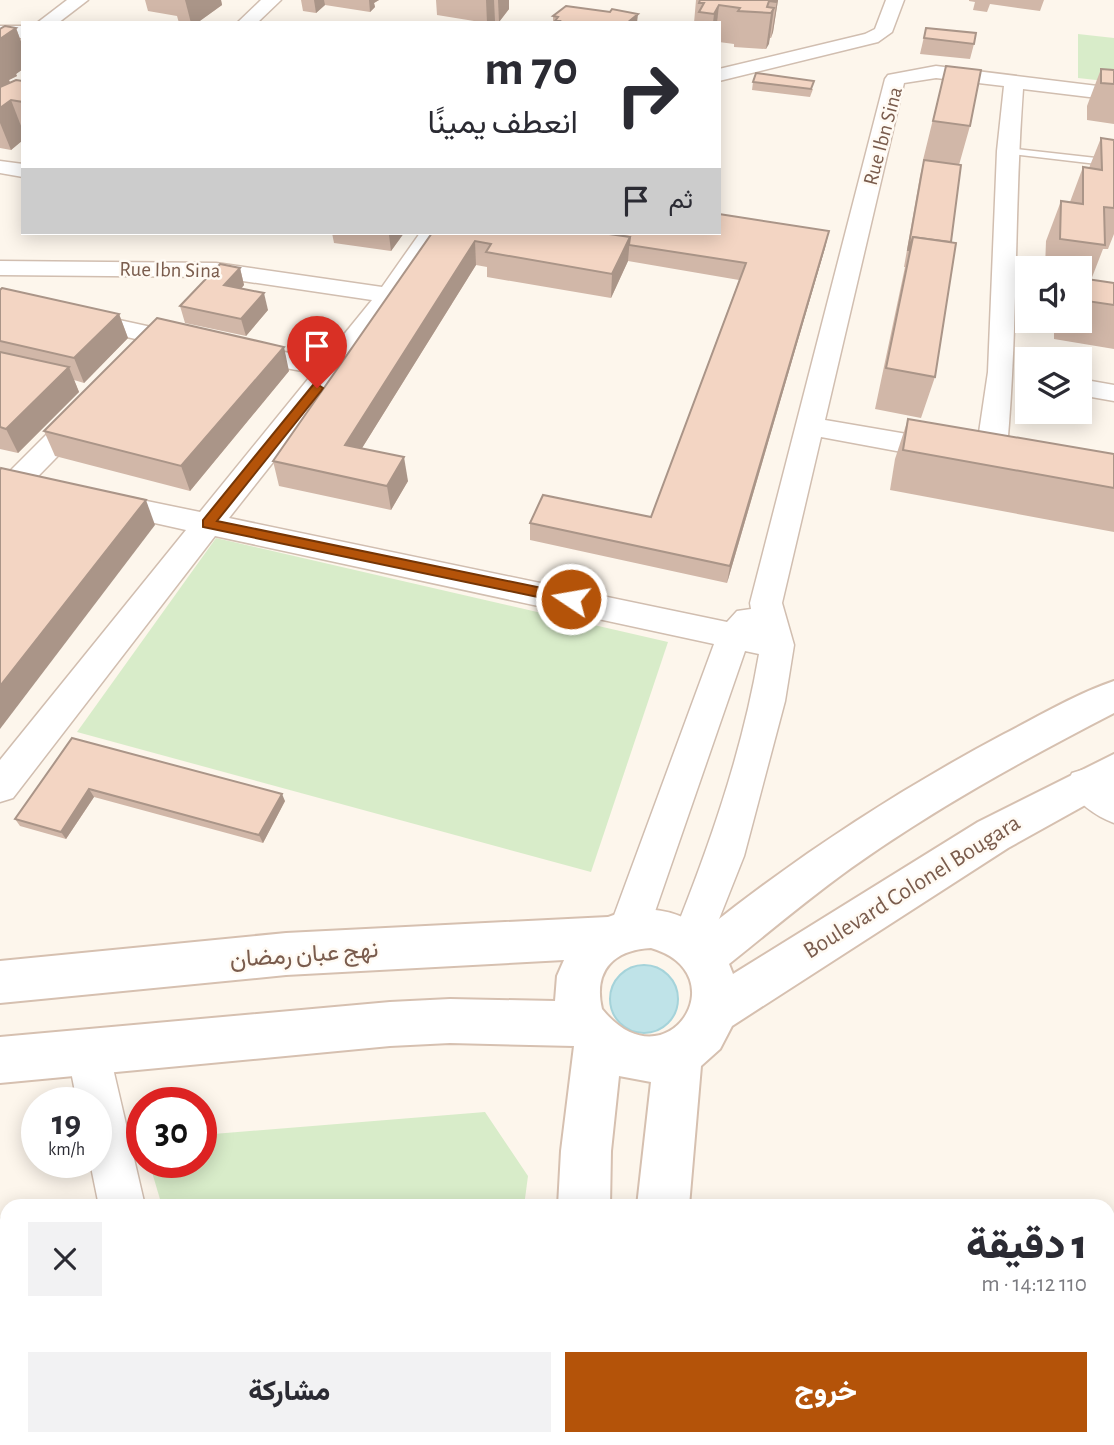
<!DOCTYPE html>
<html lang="ar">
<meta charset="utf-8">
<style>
:root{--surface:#fff;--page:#f2f2f3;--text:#2b2b33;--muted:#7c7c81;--accent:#b45309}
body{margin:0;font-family:"Alegreya Sans",Vazirmatn,sans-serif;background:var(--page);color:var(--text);direction:rtl;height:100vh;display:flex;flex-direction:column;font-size:26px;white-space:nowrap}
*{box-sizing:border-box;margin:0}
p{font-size:23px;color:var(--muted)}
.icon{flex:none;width:38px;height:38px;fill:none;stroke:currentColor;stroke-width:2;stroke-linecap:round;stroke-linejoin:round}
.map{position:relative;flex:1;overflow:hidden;direction:ltr}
.drawer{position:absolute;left:0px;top:1199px;width:1115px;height:247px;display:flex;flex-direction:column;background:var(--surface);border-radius:21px 21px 0 0;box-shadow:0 4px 18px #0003;direction:rtl}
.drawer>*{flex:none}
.hud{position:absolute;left:21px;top:21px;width:700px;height:214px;border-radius:0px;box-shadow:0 4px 18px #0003;direction:rtl;background:#fff;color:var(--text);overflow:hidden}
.controls{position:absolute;left:1015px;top:256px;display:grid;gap:14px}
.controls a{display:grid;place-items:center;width:77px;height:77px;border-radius:0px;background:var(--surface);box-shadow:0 4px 18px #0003;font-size:35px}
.speed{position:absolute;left:21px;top:1087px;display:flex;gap:14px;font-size:35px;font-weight:700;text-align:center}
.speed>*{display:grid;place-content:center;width:91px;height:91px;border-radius:50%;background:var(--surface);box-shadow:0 4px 18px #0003;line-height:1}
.speed small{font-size:18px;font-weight:400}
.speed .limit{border:10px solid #d22;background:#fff;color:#111}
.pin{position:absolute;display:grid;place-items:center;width:60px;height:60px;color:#fff;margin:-72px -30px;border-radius:50% 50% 50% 0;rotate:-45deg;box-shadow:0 0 7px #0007}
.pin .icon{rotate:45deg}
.me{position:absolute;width:77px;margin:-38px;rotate:282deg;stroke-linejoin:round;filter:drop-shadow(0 0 5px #0008)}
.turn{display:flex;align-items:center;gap:24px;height:147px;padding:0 28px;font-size:32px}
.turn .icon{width:91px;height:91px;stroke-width:2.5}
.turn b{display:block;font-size:49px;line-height:60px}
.then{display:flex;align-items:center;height:66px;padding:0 28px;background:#0003;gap:14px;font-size:26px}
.round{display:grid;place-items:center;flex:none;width:74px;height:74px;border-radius:0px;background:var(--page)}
.head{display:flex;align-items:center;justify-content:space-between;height:119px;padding:0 28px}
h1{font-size:42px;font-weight:800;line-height:52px}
.primary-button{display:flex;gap:14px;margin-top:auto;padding:14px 28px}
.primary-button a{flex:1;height:80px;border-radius:0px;background:var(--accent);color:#fff;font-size:28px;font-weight:800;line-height:80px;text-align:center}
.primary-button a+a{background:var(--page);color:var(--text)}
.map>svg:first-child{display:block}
.green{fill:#d8ecc9}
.water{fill:#bfe3e8;stroke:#a5d3da;stroke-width:2}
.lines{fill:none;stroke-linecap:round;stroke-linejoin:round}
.lane-casing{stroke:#d1beb0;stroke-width:3}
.street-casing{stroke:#d1beb0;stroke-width:3}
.secondary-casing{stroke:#d6c0b0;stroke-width:4}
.lane{fill:#fff;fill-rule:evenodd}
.street{fill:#fff;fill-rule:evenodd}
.secondary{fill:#fff;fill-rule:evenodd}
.wall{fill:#d1b7a8}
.shaded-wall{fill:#aa9588}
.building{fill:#f3d5c3;stroke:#aa9588;stroke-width:2}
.route{fill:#b45309;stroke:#753606;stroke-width:2}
.labels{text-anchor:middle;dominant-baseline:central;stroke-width:5;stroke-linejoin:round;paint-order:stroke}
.far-street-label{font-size:21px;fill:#7a5c4d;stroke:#fffaf3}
.street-label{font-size:24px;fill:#7a5c4d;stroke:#fffaf3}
</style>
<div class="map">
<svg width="1114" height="1445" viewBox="0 0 1114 1445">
<rect width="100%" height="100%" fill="#fdf6ec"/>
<g class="green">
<polygon points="1078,34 1114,38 1114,82 1078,78"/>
<polygon points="216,538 668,642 591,872 77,732"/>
<polygon points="485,1112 528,1176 524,1206 162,1206 149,1162 201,1162 201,1135"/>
<polygon points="229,1439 229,1438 490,1439 489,1445 231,1445"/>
</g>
<circle class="water" cx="644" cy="999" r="34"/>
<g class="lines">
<g class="lane-casing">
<polygon id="lane" points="1008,148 1114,160 1114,166 1004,153 1004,149"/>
</g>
<g class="street-casing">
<g id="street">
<polygon points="67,0 88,0 58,23 37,23"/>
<polygon points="261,0 281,0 257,23 237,23"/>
<polygon points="886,0 904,0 892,32 878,42 719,81 719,69 865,34 875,29"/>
<rect x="0" y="26" width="23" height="12"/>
<path d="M936,66L1114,88V100L1023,89C1014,208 1018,328 1007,448C998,462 987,464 972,465L821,437L782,603L794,645L785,701L744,856L704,957L690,963L676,957L670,944C708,850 742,754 759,654L745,651L649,929L643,942L629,947L615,942L609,929L714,644L215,536L13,798L0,802V760L186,530L92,509L88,502L92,495L103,492L200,512L313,373L230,358L226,352L230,346L239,344L324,359L372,300L216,277L0,275V261L216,263L382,287L420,233H442L342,375L229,518L727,622L737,611L751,609L750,603L885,79L888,75ZM936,78L1004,86L997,151L988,372L977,446L825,420L904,83Z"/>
<polygon points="0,161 23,164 23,177 0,173"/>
<polygon points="0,294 188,335 197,338 201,343 197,348 188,351 0,308"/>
<polygon points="1080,379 1114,385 1114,401 1080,395"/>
<polygon points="83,405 93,408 97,414 93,420 10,505 0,508 0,481 73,408"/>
<path d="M1085,769L1098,773L1114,786V823C1095,816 1076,802 1067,784L1072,773Z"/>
<polygon points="88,1030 103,1036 109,1051 145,1206 99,1206 90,1162 96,1162 96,1102 77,1102 67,1051 73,1036"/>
<polygon points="146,1438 198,1438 199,1445 147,1445"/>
</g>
</g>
<g class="secondary-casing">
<g id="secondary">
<path d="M1114,681V713C1023,760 934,809 851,868C809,898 769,932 729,964L733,974L978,822L1114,754V789L1008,848L732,1026L720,1049L701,1066L689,1206H637L651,1082L619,1076L611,1151L610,1206H558L561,1151L574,1046L450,1043L390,1046L0,1083V1037L390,1002L450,999L555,1001L557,976L564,960L286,975L0,1003V961L286,933L608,917C641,904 675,908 705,930C799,855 897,791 1004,734C1039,716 1076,694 1114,681ZM651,948C740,974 666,1088 602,1009C593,970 614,950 651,948Z"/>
<polygon points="533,1438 591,1438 590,1445 532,1445"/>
<rect x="618" y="1438" width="58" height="7"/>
</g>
</g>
<use href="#lane" class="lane"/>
<use href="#street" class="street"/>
<use href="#secondary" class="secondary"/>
</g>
<g class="wall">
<polygon points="145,0 221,0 222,5 197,23 179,23 177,16 148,11"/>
<polygon points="301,0 379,0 374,3 375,7 370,12 325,5 316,13 303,11"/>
<polygon points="436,0 509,0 509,9 499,22 474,23 474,21 437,15"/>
<polygon points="696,0 778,0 773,32 771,38 770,38 766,49 734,47 734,44 719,42 719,23 694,23"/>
<polygon points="969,0 1044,0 1040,11 990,4 987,12 973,10 975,2 969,1"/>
<polygon points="553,16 637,23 553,23"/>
<polygon points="16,28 23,47 23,69 16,74 17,76 9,80 10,82 23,81 23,140 11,150 0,148 0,29"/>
<polygon points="926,28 974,44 970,59 920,54"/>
<polygon points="946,66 970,126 959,165 935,377 921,418 875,409 905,267 904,267 920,176 924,160 949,163 923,160"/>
<polygon points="1101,69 1114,70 1114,124 1087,120 1087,106"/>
<polygon points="753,82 813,89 810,97 752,90"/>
<polygon points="1101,138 1114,140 1114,234 1108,249 1103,249 1091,280 1114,283 1114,349 1054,339 1054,320 1080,320 1080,268 1045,268 1046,241 1061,201 1070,202 1083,167 1089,168"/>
<polygon points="829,231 825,248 727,583 530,540 530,523 651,517 739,280 628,261 611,298 487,277 487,267 476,265 362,448 408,481 391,510 279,486 273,461 432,233"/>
<polygon points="332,233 404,233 391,251 334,243"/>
<polygon points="240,268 244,285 241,289 268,310 246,336 185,323 180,306"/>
<polygon points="0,290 119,314 128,338 84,383 74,380 79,392 18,453 0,449"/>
<polygon points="289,371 190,491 55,456 44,431"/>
<polygon points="908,419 1114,454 1114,532 890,490 895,459"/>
<polygon points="72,738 285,801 263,843 94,797 66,839 20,826 15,819"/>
</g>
<g class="shaded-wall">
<polygon points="185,0 221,0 222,5 197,23 191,23"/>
<polygon points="314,0 324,0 325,5 316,13"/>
<polygon points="369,0 379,0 374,3 375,7 370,12"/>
<polygon points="486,0 494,0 495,21 494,23 487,23"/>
<polygon points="498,0 509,0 509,9 499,22"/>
<polygon points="777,0 778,0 773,32 771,38"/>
<polygon points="719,5 717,23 713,23 714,14"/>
<polygon points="774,8 769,44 766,49 771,13"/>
<polygon points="638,14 637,23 627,23"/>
<polygon points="16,28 23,47 23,69 16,74 17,76 9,80 13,91 0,88 0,39"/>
<polygon points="11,100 23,131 23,140 11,150 0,123 0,108"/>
<polygon points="829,231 825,248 727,583 730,566"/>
<polygon points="390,233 404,233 391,251 389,235"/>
<polygon points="630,237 628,261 611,298 612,274"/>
<polygon points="475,241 476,265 349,469 345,445"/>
<polygon points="240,268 244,285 229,302 224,285"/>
<polygon points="264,293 268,310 246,336 241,319"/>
<polygon points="119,314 128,338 84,383 74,358"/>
<polygon points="284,347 289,371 190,491 181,466"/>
<polygon points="69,367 79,392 18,453 6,429"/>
<polygon points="404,457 408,481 391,510 387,486"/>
<polygon points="146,500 155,525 0,729 0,686"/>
<polygon points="89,789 94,797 66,839 61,832"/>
<polygon points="282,794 285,801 263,843 259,835"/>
<polygon points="0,1216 7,1258 7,1438 37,1438 38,1445 3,1445 0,1426"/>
</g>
<g class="building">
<polygon points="700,0 777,0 776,2 769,1 767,7 774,8 771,13 738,11 740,8 719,5 714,14 699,12 704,3 699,3"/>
<polygon points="566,6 610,12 612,9 638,14 627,23 559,23 560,21 555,21 558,17 553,16"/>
<polygon points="5,26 16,28 0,39 0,29"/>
<polygon points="926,28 976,33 974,44 924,38"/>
<polygon points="946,66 981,70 970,126 933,121"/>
<polygon points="1101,69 1114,70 1114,84 1101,83"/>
<polygon points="756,73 814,81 811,89 753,82"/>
<polygon points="16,80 23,81 23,102 11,100 0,108 0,87"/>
<polygon points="1101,138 1114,140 1114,208 1104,207 1105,245 1060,239 1061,201 1083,204 1083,167 1102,170"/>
<polygon points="924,160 961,165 951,242 913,237 909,250 908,250"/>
<polygon points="719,214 829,231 730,566 530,523 543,495 651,517 746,263 629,245 630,237 602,233 719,233"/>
<polygon points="432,233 602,233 630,237 612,274 486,252 491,244 475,241 345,445 404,457 387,486 273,461"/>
<polygon points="913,237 956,243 935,377 886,368"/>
<polygon points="220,264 240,268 224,285 264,293 241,319 180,306"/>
<polygon points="1080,278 1114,283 1114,305 1080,300"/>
<polygon points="2,288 119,314 74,358 0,341 0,290"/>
<polygon points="157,318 284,347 181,466 44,431"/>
<polygon points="0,352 69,367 6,429 0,427"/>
<polygon points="908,419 1114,454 1114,488 903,450"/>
<polygon points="1,468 146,500 0,686 0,470"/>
<polygon points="72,738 282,794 259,835 89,789 61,832 15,819"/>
<polygon points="0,1426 3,1445 0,1445"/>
</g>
<polygon class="route" points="317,384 323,388 321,391 217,521 571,594 576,595 576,603 571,604 203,527 203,520 313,385"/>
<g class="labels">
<g class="far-street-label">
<text transform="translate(883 136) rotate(-75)">Rue Ibn Sina</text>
<text transform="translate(170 270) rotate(1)">Rue Ibn Sina</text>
</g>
<g class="street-label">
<text transform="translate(912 887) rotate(-32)">Boulevard Colonel Bougara</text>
<text transform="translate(304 955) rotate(-4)">نهج عبان رمضان</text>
</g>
</g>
</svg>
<div class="controls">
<a><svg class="icon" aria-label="sound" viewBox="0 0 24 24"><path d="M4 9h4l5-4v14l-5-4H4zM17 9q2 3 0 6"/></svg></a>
<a><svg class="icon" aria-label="layers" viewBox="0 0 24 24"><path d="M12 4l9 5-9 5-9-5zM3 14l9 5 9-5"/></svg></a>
</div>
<div class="speed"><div>19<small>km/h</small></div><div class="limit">30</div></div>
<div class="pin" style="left:317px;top:388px;background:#d93025"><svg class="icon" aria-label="arrive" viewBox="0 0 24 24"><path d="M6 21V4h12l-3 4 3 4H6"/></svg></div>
<svg class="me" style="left:571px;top:599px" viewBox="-20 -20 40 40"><circle r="17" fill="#b45309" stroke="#fff" stroke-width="3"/><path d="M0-11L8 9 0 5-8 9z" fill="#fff"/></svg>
<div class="hud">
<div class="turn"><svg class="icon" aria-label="right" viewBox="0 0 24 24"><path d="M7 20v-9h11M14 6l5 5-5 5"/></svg><div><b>70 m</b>انعطف يمينًا</div></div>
<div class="then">ثم<svg class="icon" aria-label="arrive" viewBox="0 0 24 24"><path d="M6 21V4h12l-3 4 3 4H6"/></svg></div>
</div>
<section class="drawer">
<div class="head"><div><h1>1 دقيقة</h1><p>110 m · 14:12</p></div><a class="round"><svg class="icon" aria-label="close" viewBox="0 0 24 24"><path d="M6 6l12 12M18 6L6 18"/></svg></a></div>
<div class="primary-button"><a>خروج</a><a>مشاركة</a></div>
</section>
</div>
